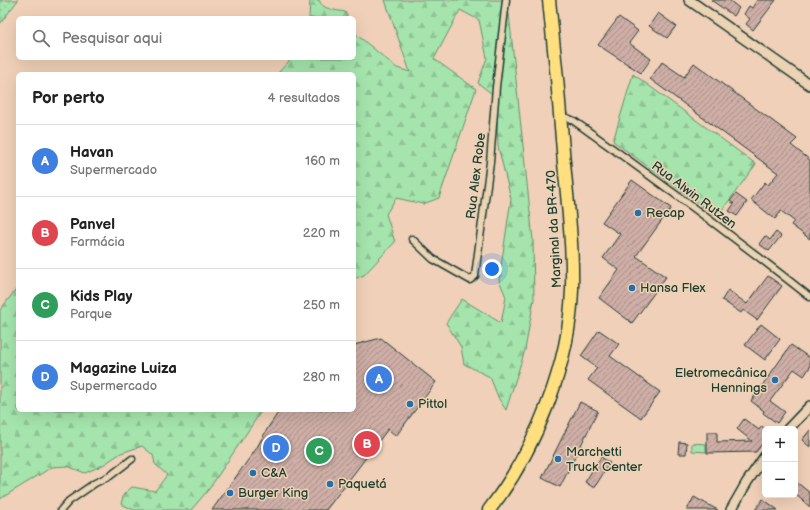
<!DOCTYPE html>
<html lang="pt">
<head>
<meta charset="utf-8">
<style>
  body { margin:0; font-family:"Balsamiq Sans",sans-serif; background:#f6f6f6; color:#222 }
  .controls { position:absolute; right:12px; bottom:12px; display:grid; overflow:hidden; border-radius:6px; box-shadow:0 4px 16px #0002 }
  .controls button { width:36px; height:36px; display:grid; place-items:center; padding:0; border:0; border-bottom:1px solid #e0e0e0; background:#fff; color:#222; font:20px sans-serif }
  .you { position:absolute; left:492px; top:269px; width:14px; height:14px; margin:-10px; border:3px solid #fff; border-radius:50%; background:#1a73e8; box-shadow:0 0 0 6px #1a73e833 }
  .badge { display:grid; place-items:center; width:26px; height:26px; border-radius:50%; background:#1a73e8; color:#fff; font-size:13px; font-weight:700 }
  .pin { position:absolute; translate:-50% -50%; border:2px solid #fff; box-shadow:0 1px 4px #0006 }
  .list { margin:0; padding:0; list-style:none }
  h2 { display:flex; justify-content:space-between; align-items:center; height:52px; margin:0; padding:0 16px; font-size:17px }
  h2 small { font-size:13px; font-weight:400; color:#767676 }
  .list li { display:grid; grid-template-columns:26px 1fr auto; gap:12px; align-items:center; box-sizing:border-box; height:72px; padding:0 16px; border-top:1px solid #e0e0e0 }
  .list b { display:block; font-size:15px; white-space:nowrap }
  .list p { margin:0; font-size:13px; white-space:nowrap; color:#767676 }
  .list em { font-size:13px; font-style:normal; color:#767676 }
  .icon { flex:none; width:22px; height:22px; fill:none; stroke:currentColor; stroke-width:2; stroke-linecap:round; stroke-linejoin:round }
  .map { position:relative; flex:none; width:810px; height:510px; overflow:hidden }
  .search { position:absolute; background:#fff; box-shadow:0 4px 16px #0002; left:16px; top:16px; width:340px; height:44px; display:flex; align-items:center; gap:10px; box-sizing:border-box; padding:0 14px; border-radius:6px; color:#767676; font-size:15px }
  .panel { position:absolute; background:#fff; box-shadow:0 4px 16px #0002; left:16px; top:72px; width:340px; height:340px; border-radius:6px }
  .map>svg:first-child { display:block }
</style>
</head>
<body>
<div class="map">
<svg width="810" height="510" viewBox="0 0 810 510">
  <defs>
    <pattern id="green-dots" width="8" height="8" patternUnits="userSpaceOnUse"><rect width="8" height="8" fill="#a5e4ad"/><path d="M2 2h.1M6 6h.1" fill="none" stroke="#8ec495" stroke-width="1.8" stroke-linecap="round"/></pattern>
    <pattern id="forest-firs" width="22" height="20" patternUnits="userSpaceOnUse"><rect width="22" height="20" fill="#a5e4ad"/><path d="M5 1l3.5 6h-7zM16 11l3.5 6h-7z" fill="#8ec495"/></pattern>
    <pattern id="building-hatch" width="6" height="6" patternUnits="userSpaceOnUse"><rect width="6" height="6" fill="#ceaea6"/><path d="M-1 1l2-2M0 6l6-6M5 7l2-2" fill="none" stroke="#a78f88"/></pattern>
  </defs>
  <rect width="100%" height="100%" fill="#f0d0b8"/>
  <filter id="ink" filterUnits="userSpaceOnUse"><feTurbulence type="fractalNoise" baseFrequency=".025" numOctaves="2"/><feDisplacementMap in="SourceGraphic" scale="8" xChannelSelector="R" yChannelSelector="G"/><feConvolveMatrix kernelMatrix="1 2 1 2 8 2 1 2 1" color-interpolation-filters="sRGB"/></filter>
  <g filter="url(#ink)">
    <path fill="url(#green-dots)" stroke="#629070" d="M0 0H18L0 24Z"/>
    <path fill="url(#forest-firs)" stroke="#629070" d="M310 0H319C322 10 336 10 345 12L348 18H309Z
      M385 0H502L509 14 533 240 534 299 525 350 506 410 499 399 490 377 464 364 461 347 446 323 462 299 501 323 506 297 499 280 511 199 498 146 496 97 478 83 487 58 479 20 460 10 434 59 476 89 439 198 423 204 396 198 386 214 395 242 364 275 354 279V74H277L292 58H354V30L357 35 397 68 410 72Z
      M633 74 756 164 717 217 613 141Z
      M18 287V410H262L209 489 191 510H134L121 504 124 494 132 487 155 491 167 475 155 464 153 455 142 446 121 453 103 465 85 473 67 466 52 467 0 499V310Z"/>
    <path fill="#a5e4ad" stroke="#629070" d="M692 443 706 444V452L692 451Z"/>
    <path fill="url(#building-hatch)" stroke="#1f3d34" d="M711 0H729L739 8 734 16Z
      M757 0H776L753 30 746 24 750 19 744 14 749 6 752 8Z
      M658 13 676 26 667 38 649 26Z
      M619 17 638 31 629 43 651 59 641 73 598 45Z
      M662 62 684 77 694 63 797 139 791 145 810 160V239L791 225 794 221 781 211 775 219 751 200 765 182 768 185 778 173 650 79Z
      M632 180 671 208 636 256 666 277 632 323 599 298 619 270 603 258 620 234 602 222Z
      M736 194 747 202 737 216 729 211 734 204 730 201Z
      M776 232 781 236 769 251 759 244 765 236 770 240Z
      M768 276 782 286 757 320 743 310 741 313 722 300 728 290 747 304Z
      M761 324 780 339 765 360 745 345Z
      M599 330 619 344 610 356 660 392 641 418 588 380 597 368 581 356Z
      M381 338 436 382 396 436 388 429 326 510H212L256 449 269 426 280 410H354V345Z
      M791 345 810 358V367L804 376 794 369 770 401 785 412 777 423 763 413 764 411 751 401Z
      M580 402 598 411 560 487 542 478Z
      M744 419 759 430 762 426 765 429V440L756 452 707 453V432H717V442L752 441 737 429Z
      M810 430V447L802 440Z
      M679 442 687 443 686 454H678Z
      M601 457 610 463 594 488 585 482Z
      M795 481 810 493V507L795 494Z
      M694 497 718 510H687Z
      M763 499 778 510H755Z"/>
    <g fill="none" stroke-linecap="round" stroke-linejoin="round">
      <g stroke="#1f3d34" stroke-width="9">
        <path id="street" d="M561 117 567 118 574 121C654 178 733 236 810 297
          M412 239 433 259 470 280 475 276 490 162 496 87 506 0
          M61 510 69 501 95 483 110 476 132 459"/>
      </g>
      <g stroke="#1f3d34" stroke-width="12">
        <path id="secondary" d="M689 0 810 85
          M788 429 810 406
          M731 510 747 482 765 456"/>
      </g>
      <g stroke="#1f3d34" stroke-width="15">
        <path id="highway" d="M489 510C535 451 570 364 572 289 573 247 568 205 564 163 560 108 555 54 549 0"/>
      </g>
      <use href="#street" stroke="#ebd3b3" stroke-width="6"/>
      <use href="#secondary" stroke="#ebd3b3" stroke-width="9"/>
      <use href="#highway" stroke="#ffdf80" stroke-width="12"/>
    </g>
  </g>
  <g fill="#1f6fb2" stroke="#ebd3b3" stroke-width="1.5">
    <circle cx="638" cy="213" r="4"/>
    <circle cx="632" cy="288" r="4"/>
    <circle cx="775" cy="380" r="4"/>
    <circle cx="410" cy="404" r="4"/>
    <circle cx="558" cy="459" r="4"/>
    <circle cx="253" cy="473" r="4"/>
    <circle cx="330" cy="484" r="4"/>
    <circle cx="230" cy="493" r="4"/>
  </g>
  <g text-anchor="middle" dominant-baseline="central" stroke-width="3" stroke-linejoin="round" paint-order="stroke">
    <g font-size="13" fill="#1f3d34" stroke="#ebd3b3">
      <text transform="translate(476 176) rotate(-83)">Rua Alex Robe</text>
      <text transform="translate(694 195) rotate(37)">Rua Alwin Rutzen</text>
      <text transform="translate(554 229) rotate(-93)">Marginal da BR-470</text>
    </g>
    <g font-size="13" fill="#1f3d34" stroke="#ebd3b3" text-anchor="start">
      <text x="646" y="213">Recap</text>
      <text x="640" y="288">Hansa Flex</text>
      <text x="767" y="373" text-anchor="end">Eletromecânica<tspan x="767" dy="15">Hennings</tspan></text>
      <text x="418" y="404">Pittol</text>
      <text x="566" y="452">Marchetti<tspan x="566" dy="15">Truck Center</tspan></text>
      <text x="261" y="473">C&amp;A</text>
      <text x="338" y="484">Paquetá</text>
      <text x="238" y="493">Burger King</text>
    </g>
  </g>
</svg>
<div class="controls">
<button>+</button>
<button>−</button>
</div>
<div class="you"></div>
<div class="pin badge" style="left:379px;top:379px;background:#3f7fe0">A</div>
<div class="pin badge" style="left:367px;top:444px;background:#e0444e">B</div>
<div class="pin badge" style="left:319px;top:451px;background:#2e9e5b">C</div>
<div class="pin badge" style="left:276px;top:448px;background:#3f7fe0">D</div>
<div class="search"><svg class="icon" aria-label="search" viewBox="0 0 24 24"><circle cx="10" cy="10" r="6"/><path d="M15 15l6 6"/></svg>Pesquisar aqui</div>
<section class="panel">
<h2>Por perto<small>4 resultados</small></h2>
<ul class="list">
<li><span class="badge" style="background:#3f7fe0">A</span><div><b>Havan</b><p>Supermercado</p></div><em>160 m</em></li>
<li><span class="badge" style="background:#e0444e">B</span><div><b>Panvel</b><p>Farmácia</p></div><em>220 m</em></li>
<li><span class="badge" style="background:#2e9e5b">C</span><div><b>Kids Play</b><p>Parque</p></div><em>250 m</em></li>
<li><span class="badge" style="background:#3f7fe0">D</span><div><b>Magazine Luiza</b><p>Supermercado</p></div><em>280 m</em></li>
</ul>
</section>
</div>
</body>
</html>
